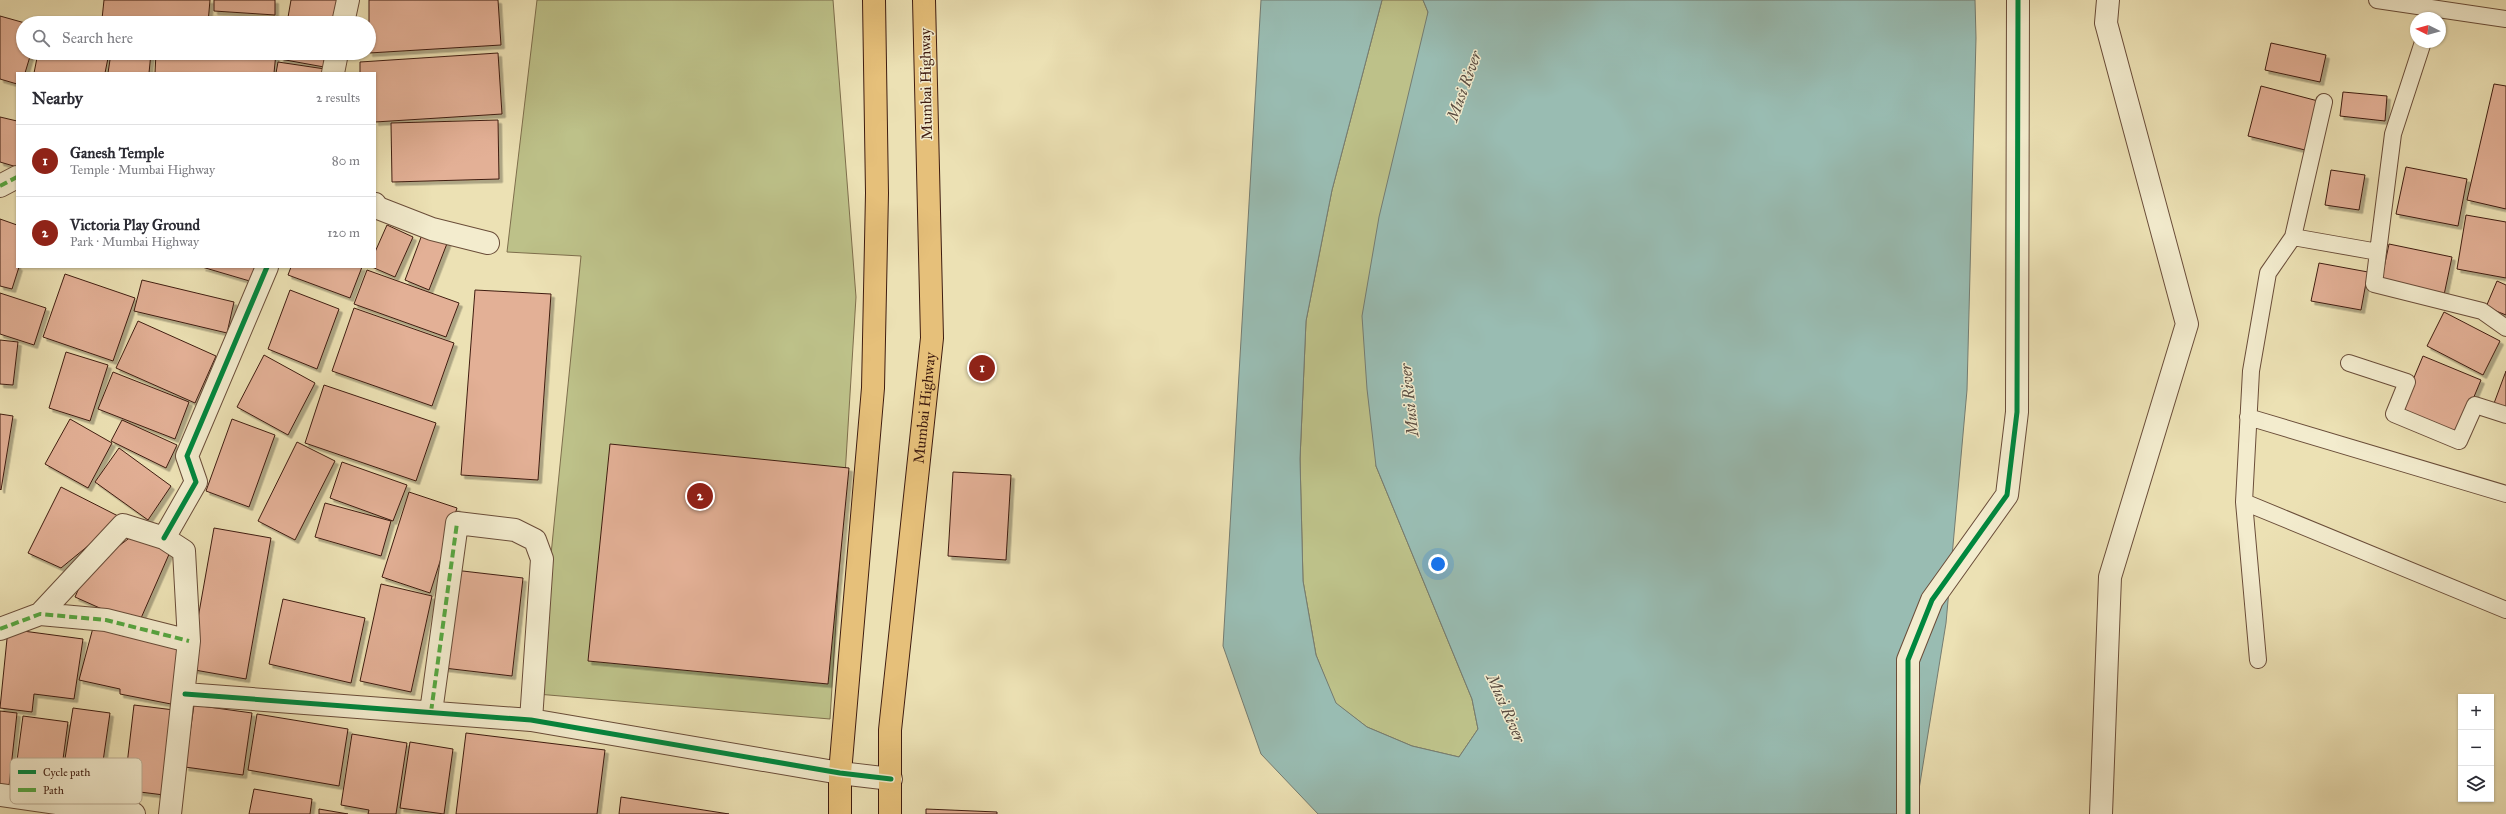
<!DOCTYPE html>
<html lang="en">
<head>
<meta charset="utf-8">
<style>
  body { margin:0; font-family:"IM FELL Great Primer",serif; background:#f7f7f7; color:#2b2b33 }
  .controls { position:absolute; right:12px; bottom:12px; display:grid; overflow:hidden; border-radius:0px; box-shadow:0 1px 3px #0004 }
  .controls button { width:36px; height:36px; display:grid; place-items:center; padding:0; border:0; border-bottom:1px solid #e1e1e2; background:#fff; color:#2b2b33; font:20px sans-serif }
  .compass { position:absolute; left:2410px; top:12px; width:36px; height:36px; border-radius:50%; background:#fff; box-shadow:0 1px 3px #0004; rotate:276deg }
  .you { position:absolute; left:1438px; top:564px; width:14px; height:14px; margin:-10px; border:3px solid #fff; border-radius:50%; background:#1a73e8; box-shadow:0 0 0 6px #1a73e833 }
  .badge { display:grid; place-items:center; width:26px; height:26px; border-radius:50%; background:#8f2418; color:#fff; font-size:13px; font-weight:700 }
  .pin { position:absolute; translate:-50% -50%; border:2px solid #fff; box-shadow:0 1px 4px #0006 }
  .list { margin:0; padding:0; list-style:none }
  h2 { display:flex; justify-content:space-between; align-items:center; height:52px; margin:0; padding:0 16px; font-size:17px }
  h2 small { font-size:13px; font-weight:400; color:#7c7c81 }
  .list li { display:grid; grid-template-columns:26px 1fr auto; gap:12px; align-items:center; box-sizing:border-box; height:72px; padding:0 16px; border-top:1px solid #e1e1e2 }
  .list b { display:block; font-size:15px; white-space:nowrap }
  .list p { margin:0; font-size:13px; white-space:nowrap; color:#7c7c81 }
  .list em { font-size:13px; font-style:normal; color:#7c7c81 }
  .icon { flex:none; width:22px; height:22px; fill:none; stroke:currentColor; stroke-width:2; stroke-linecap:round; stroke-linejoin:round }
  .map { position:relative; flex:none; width:2506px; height:814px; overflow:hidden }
  .search { position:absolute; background:#fff; box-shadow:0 1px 3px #0004; left:16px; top:16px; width:360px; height:44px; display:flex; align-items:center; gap:10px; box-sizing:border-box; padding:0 14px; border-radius:22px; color:#7c7c81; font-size:15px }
  .panel { position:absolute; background:#fff; box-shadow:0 1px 3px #0004; left:16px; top:72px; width:360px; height:196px; border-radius:0px }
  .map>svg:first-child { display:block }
</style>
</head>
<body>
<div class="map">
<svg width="2506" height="814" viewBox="0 0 2506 814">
  <defs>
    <filter id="shadow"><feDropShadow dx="3.5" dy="3.5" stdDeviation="0" flood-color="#0004"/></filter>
  </defs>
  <rect width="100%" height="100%" fill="#ece1b4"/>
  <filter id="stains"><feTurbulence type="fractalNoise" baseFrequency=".005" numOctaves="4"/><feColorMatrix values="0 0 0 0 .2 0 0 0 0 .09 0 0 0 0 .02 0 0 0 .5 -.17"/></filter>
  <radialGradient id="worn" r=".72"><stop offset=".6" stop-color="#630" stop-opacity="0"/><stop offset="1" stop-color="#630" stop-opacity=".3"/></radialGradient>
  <path fill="#bdc189" stroke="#7e6e4c" d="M537 0H833L856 297 830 719 537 694 581 256 507 252Z
    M1382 0H1423L1428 12 1376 466 1472 699 1478 729 1459 757 1412 746 1367 727 1335 703 1316 655 1303 581 1300 459 1306 321 1332 190Z"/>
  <path fill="#99bcb2" stroke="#757c71" d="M1261 0H1382L1332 190 1306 321 1300 459 1303 581 1316 655 1336 703 1367 727 1412 746 1459 757 1478 729 1472 699 1376 466 1367 389 1362 316 1379 217 1428 12 1423 0H1975L1976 38 1967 390 1946 623 1915 814H1318L1261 754 1223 646Z"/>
  <path fill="#e3b096" stroke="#3f1c10" filter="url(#shadow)" d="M104 0H210L208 23H144L102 19Z
    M214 0H275V15L214 11Z
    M291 0H337L332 23H287Z
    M369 0H498L501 45 369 53Z
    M0 16 25 23H23V53H31L25 73H17V84L0 79Z
    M2271 43 2326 55 2320 82 2265 70Z
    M38 53H109L105 73H34Z
    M111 53H151L149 73H108Z
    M156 53H276L274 73H155Z
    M281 53H327L324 67 280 59Z
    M498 53 502 114 375 122V73H360V62Z
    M278 62 325 69V73H276Z
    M2494 84 2506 86V209L2467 200Z
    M2261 86 2318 101 2305 150 2248 136Z
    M2343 92 2387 96 2385 121 2340 116Z
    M0 117 17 121V167L0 162Z
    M498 120 499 179 392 182 391 123Z
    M2406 167 2467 179 2458 226 2396 214Z
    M2331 170 2365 175 2359 210 2325 205Z
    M2466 215 2506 222V278L2457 269Z
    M0 219 17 225V267H19L12 289 0 286Z
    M387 225 413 237 395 277 372 267H375V252Z
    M423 232 448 241 429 290 405 280Z
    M2389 244 2452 257 2444 295 2381 282Z
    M2319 263 2368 272 2361 310 2311 301Z
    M202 267H258L253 282Z
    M291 267H362L350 298 288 275Z
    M367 270 459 303 446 337 354 304Z
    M65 274 135 298 113 361 43 337Z
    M142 280 234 302 227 333 134 311Z
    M2497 281 2506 285V315L2486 307Z
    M290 290 339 309 317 369 268 349Z
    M475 290 551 294 538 480 461 475Z
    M0 293 46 308 34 345 0 334Z
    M354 308 454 343 432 406 332 371Z
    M2444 312 2500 341 2483 375 2427 346Z
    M138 321 216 356 195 403 116 368Z
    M0 340 18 342 13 385 0 384Z
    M66 352 108 365 90 421 49 408Z
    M264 355 315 383 288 435 237 407Z
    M2423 356 2481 380 2458 435 2400 411Z
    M2506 371V411L2493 406Z
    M113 372 189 402 175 439 98 409Z
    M324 385 436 423 416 481 305 443Z
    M0 414 13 416 1 490 0 489Z
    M70 419 112 443 88 488 45 464Z
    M232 419 275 435 249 507 206 491Z
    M122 420 177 445 166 468 111 441Z
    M297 442 335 461 295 540 258 521Z
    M610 444 849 468 828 684 588 661Z
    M119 448 171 486 148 520 95 482Z
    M342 462 407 485 393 521 330 498Z
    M953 472 1011 475 1006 560 948 556Z
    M61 487 122 518 61 568 28 553Z
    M409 492 457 508 430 593 382 577Z
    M325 503 391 521 381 556 315 537Z
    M214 528 271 538 246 679 189 669Z
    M132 536 170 552 138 625 75 597 87 570Z
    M454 570 523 578 512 676 444 668Z
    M381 584 432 596 411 692 360 681Z
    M283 599 365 618 351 683 269 664Z
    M94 624 118 628 119 635 130 637 184 643 176 705 120 694V689L79 680Z
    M8 629 83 639 74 699 34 694 32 712 0 708Z
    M134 705 174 710 164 795 124 790Z
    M194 705 252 713 243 775 185 767Z
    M73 708 110 713 99 789 61 784Z
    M0 711 17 713 9 786 0 785Z
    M257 714 348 729 339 786 248 770Z
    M23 716 68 722 59 789 14 783Z
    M466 733 605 750 597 814H456Z
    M352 734 407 743 396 814H368L369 810 341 805Z
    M410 742 453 749 444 814 400 808Z
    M254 789 312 799 310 814H249Z
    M621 797 729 814H619Z
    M319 809 348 814H319Z
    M926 809 997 812V814H926Z"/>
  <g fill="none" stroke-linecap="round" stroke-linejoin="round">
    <g stroke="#6a4d39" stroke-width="18">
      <path id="lane" d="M2377 0 2506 19
        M2293 237 2378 252 2374 284 2482 311 2506 328
        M2378 252 2393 134 2423 42
        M2349 363 2407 382 2394 414 2459 441 2475 405 2506 415
        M2248 417 2506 494
        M2244 502 2506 610
        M2258 660 2244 502 2251 371 2268 273 2293 237 2324 102"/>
    </g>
    <g stroke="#6a4d39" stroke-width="24">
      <path id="street" d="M343 23 348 0
        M333 73 337 53
        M0 186 17 177
        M375 204 378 208 432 229 488 243
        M164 538 196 482 187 456 267 267
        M40 614 123 525 164 538 184 551 189 641 170 814
        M0 629 40 614 106 620 189 641
        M185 694 531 720 840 773 891 779
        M431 712 457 523 515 530 535 540 542 559 531 720
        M0 795 134 814
        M1908 814V660L1932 600 2007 495 2017 412 2018 0
        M2101 814 2110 577 2187 324 2106 23 2108 0"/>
    </g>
    <g stroke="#3f1c10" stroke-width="24">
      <g id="highway">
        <path d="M840 814V773L873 388 877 193 874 0"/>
        <path id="s1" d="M890 814V730L932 338 924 0"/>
      </g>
    </g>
    <use href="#lane" stroke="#f3ecce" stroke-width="16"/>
    <use href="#street" stroke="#f3ecce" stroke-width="22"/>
    <use href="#highway" stroke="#e6c07a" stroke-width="22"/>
    <path stroke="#56a942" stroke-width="4" stroke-dasharray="8 4" stroke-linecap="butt" d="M0 186 17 177
      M0 629 40 614 106 620 189 641
      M431 712 457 523"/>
    <g stroke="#f3ecce" stroke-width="8">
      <path id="cycleway" d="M164 538 196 482 187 456 267 267
        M185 694 531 720 840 773 891 779
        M1908 814V660L1932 600 2007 495 2017 412 2018 0"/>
    </g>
    <use href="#cycleway" stroke="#00873e" stroke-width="5"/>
  </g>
  <g text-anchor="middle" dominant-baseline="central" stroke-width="3" stroke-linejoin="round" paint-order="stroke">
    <g font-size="15" fill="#3f1c10" stroke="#f3ecce">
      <text transform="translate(926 84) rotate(-91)">Mumbai Highway</text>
      <text stroke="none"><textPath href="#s1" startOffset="408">Mumbai Highway</textPath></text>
    </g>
    <g font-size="16" font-style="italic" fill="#5a4c41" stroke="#f3ecce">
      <text transform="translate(1464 86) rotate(-70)">Musi River</text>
      <text transform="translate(1409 400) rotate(-96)">Musi River</text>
      <text transform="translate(1506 708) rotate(66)">Musi River</text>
    </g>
  </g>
  <rect x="10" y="758" width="132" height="46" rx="6" fill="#f3ecce" stroke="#bdae95" stroke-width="1"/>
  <rect x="18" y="770" width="18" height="4" fill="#00873e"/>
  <rect x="18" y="788" width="18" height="4" fill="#56a942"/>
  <g font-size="11" fill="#3f1c10">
    <text x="43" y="776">Cycle path</text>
    <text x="43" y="794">Path</text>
  </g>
  <rect width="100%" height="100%" filter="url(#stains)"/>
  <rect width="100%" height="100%" fill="url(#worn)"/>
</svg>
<div class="controls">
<button>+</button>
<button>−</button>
<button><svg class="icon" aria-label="layers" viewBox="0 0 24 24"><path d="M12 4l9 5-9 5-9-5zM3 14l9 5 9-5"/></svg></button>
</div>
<svg class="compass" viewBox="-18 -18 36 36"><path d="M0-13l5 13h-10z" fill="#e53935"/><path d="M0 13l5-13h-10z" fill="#7c7c81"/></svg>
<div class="you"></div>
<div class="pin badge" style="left:982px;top:368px">1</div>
<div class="pin badge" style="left:700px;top:496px">2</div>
<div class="search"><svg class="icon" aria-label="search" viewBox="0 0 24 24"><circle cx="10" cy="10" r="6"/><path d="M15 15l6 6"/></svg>Search here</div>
<section class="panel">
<h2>Nearby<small>2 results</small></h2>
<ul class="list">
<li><span class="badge">1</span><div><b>Ganesh Temple</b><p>Temple · Mumbai Highway</p></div><em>80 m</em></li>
<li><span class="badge">2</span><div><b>Victoria Play Ground</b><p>Park · Mumbai Highway</p></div><em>120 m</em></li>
</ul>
</section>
</div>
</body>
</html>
